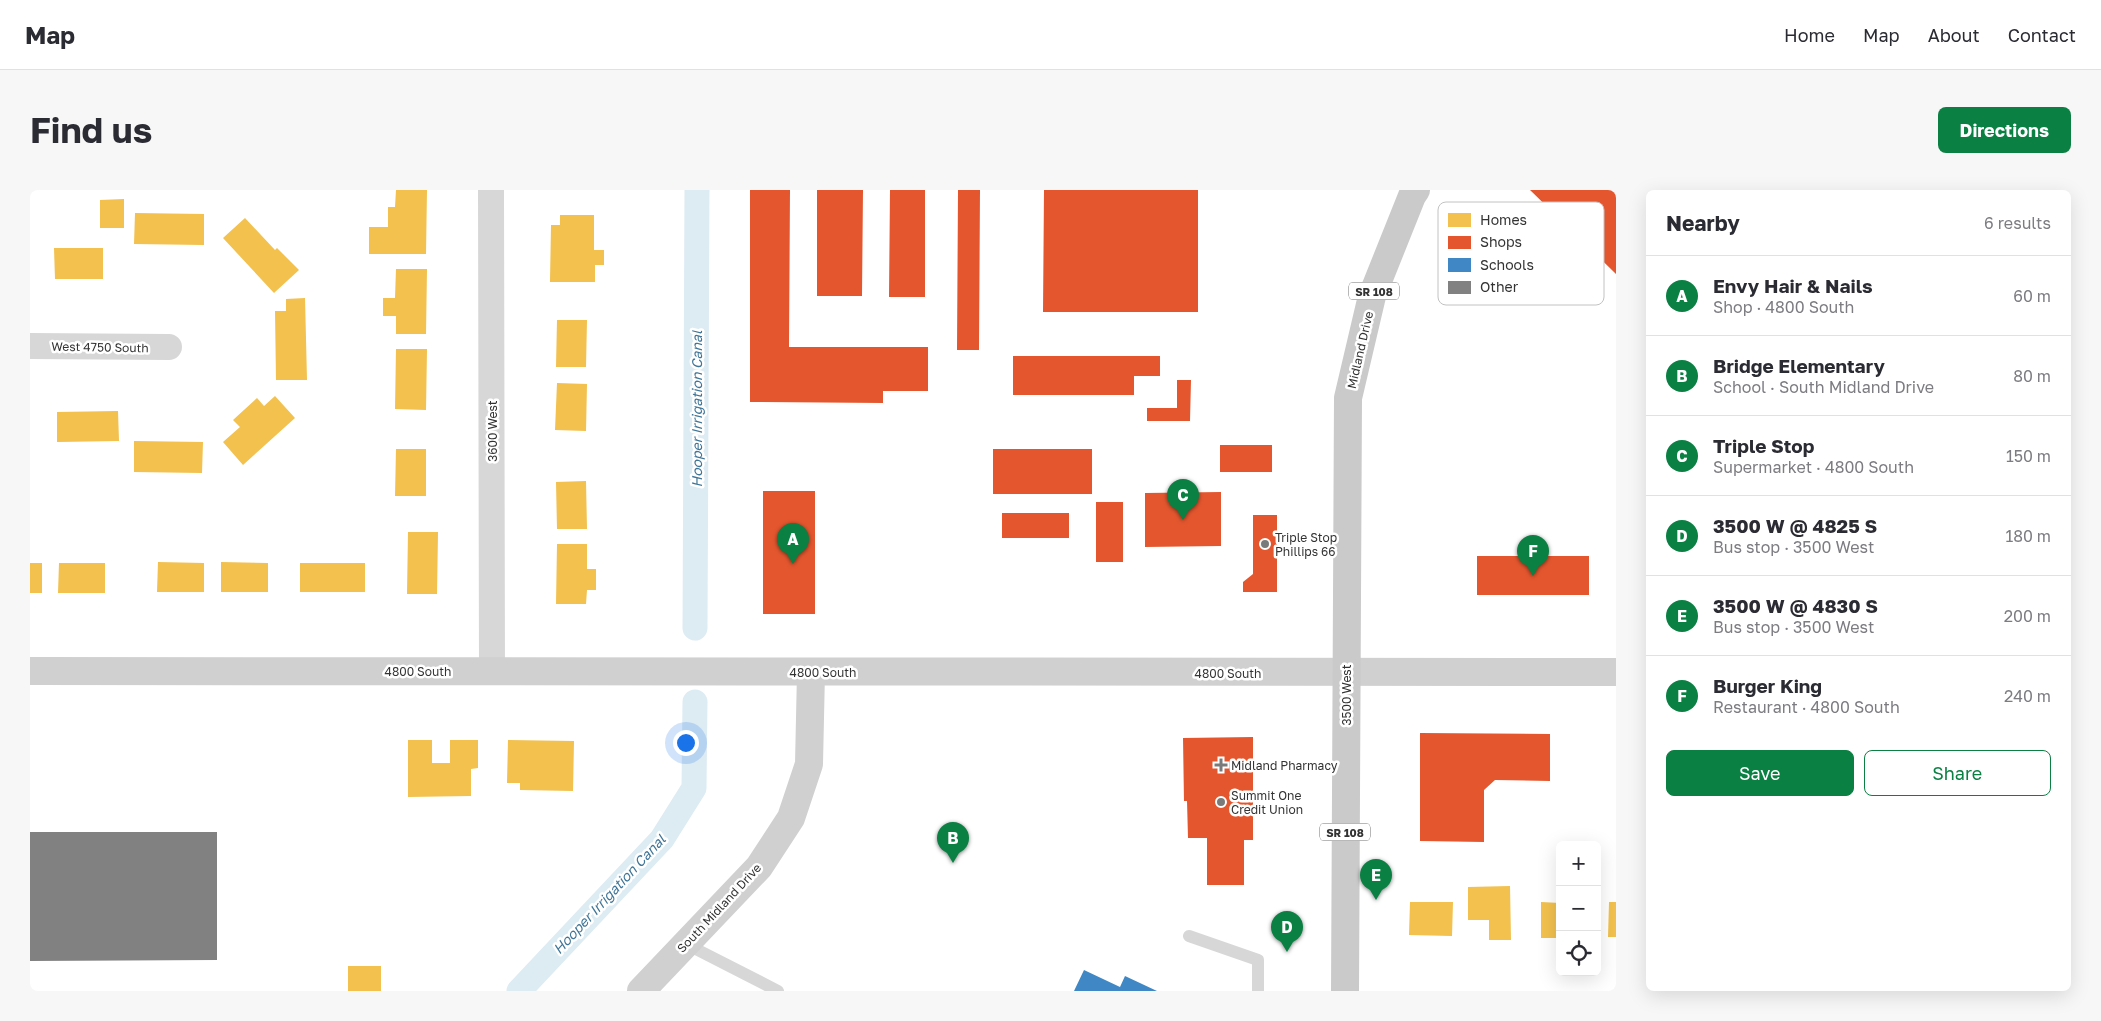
<!DOCTYPE html>
<html lang="en">
<head>
<meta charset="utf-8">
<style>
  body { margin:0; font-family:"Golos Text",sans-serif; background:#f7f7f7; color:#2b2b33 }
  .controls { position:absolute; right:15px; bottom:15px; display:grid; overflow:hidden; border-radius:8px; box-shadow:0 5px 20px #0002 }
  .controls button { width:45px; height:45px; display:grid; place-items:center; padding:0; border:0; border-bottom:1px solid #e1e1e2; background:#fff; color:#2b2b33; font:25px sans-serif }
  .you { position:absolute; left:655px; top:552px; width:18px; height:18px; margin:-12px; border:4px solid #fff; border-radius:50%; background:#1a73e8; box-shadow:0 0 0 8px #1a73e833 }
  .badge { display:grid; place-items:center; width:32px; height:32px; border-radius:50%; background:#0b8043; color:#fff; font-size:16px; font-weight:700 }
  .pin { position:absolute; translate:-50% -41px; filter:drop-shadow(0 1px 2px #0008) }
  .pin::after { content:''; position:absolute; top:26px; width:18px; height:15px; background:inherit; clip-path:polygon(0 0,100% 0,50% 100%) }
  .list { margin:0; padding:0; list-style:none }
  h2 { display:flex; justify-content:space-between; align-items:center; height:65px; margin:0; padding:0 20px; font-size:21px }
  h2 small { font-size:16px; font-weight:400; color:#7c7c81 }
  .list li { display:grid; grid-template-columns:32px 1fr auto; gap:15px; align-items:center; box-sizing:border-box; height:80px; padding:0 20px; border-top:1px solid #e1e1e2 }
  .list b { display:block; font-size:19px; white-space:nowrap }
  .list p { margin:0; font-size:16px; white-space:nowrap; color:#7c7c81 }
  .list em { font-size:16px; font-style:normal; color:#7c7c81 }
  .actions { display:flex; gap:10px; padding:15px 20px }
  .actions a { flex:1; padding:11px 0; border:1px solid #0b8043; border-radius:8px; text-align:center; font-size:18px; color:#0b8043 }
  .actions .main { background:#0b8043; color:#fff }
  .icon { flex:none; width:28px; height:28px; fill:none; stroke:currentColor; stroke-width:2; stroke-linecap:round; stroke-linejoin:round }
  .map { position:relative; flex:none; width:1586px; height:801px; overflow:hidden; border-radius:8px }
  header { display:flex; align-items:center; gap:30px; box-sizing:border-box; height:70px; padding:0 25px; background:#fff; border-bottom:1px solid #e1e1e2 }
  header strong { font-size:24px }
  nav { display:flex; gap:28px; margin-inline-start:auto; font-size:18px }
  .intro { display:flex; align-items:center; justify-content:space-between; box-sizing:border-box; height:120px; padding:0 30px }
  h1 { margin:0; font-size:35px }
  .button { padding:12px 22px; border-radius:8px; background:#0b8043; color:#fff; font-size:18px; font-weight:700 }
  main { display:flex; gap:30px; padding:0 30px }
  aside { flex:1; background:#fff; border-radius:8px; box-shadow:0 5px 20px #0002 }
  .map>svg:first-child { display:block }
</style>
</head>
<body>
<header>
<strong>Map</strong>
<nav><a>Home</a><a>Map</a><a>About</a><a>Contact</a></nav>
</header>
<div class="intro"><h1>Find us</h1><a class="button">Directions</a></div>
<main>
<div class="map">
<svg width="1586" height="801" viewBox="0 0 1586 801">
  <rect width="100%" height="100%" fill="#fff"/>
  <path fill="#f2c14e" d="M366 0H397L396 64H339V37H358V17H365Z
    M94 9V38H70V10Z
    M105 23 174 24V55L104 54Z
    M530 25H564V60H574V75H565V92H520L521 35H530Z
    M215 28 245 60 247 58 269 80 244 103 193 48Z
    M24 58H73V89H25Z
    M366 79H397L396 144H366V126H353V108H365Z
    M275 108 277 190H246L245 121H256V109Z
    M527 130H557L556 177H526Z
    M366 159H397L396 220 365 219Z
    M527 193 557 194 556 241 525 240Z
    M245 206 265 228 213 275 193 252 210 237 203 230 227 208 234 216Z
    M88 221 89 251 27 252V222Z
    M104 251 173 252 172 283 104 282Z
    M366 259H396V306H365Z
    M556 291 557 339H527L526 292Z
    M378 342H408L407 404H377Z
    M527 354H557V379H566V400H557L556 414H526Z
    M128 372 174 373V402H127Z
    M191 372 238 373V402H191Z
    M0 373H12V403H0Z
    M29 373H75V403H28Z
    M270 373H335V402H270Z
    M378 550H402V573H420V550H448V578L441 579V606L378 607Z
    M478 550 544 551 543 601 490 600V593H477Z
    M1480 696 1481 750H1459V730H1438V697Z
    M1380 712H1423L1422 746 1379 745Z
    M1511 712 1530 713V748H1511Z
    M1579 712H1586V747H1578Z
    M318 776H351V801H318Z"/>
  <path fill="#e4572e" d="M720 0H760L759 157H898V201H853V213L720 212Z
    M787 0H833L832 106H787Z
    M860 0H895V107H859Z
    M928 0H950L949 160H927Z
    M1014 0H1168V122H1013Z
    M1500 0H1586V84Z
    M983 166H1130V186H1104V205H983Z
    M1147 190H1161L1160 231H1117V218H1147Z
    M1190 255H1242V282H1190Z
    M963 259H1062V304H963Z
    M733 301H785V424H733Z
    M1191 302V356L1115 357V303Z
    M1066 312H1093V372H1066Z
    M972 323H1039V348H972Z
    M1223 325H1247V402H1213V392L1223 384Z
    M1447 366H1559V405H1447Z
    M1390 543 1520 544V591L1465 590 1454 600V652L1390 651Z
    M1223 547V650H1214V695H1177V648H1158L1157 611H1154L1153 548Z"/>
  <path fill="#3f88c5" d="M1054 780 1090 797 1095 786 1127 801H1044Z"/>
  <g fill="none" stroke-linecap="round" stroke-linejoin="round">
    <path stroke="#ddebf3" stroke-width="25" d="M665 438 667 0
      M489 801 632 649 664 598 665 512"/>
  </g>
  <path fill="#818181" d="M0 642H187V770L0 771Z"/>
  <g fill="none" stroke-linecap="round" stroke-linejoin="round">
    <path stroke="#d7d7d7" stroke-width="12" d="M1159 746 1228 770V801
      M656 754 748 801"/>
    <path stroke="#d7d7d7" stroke-width="26" d="M461 0 462 482
      M0 156 139 157"/>
    <path stroke="#d0d0d0" stroke-width="28" d="M0 481 1586 482
      M611 801 729 677 761 628 779 574 781 482"/>
    <path stroke="#cacaca" stroke-width="28" d="M1315 801 1318 208 1342 106 1382 6 1386 0"/>
  </g>
  <g fill="#7a7a7a" stroke="#fff" stroke-width="2">
    <circle cx="1235" cy="354" r="5"/>
    <path d="M1188.5 567.5h5v5h5v5h-5v5h-5v-5h-5v-5h5z"/>
    <circle cx="1191" cy="612" r="5"/>
  </g>
  <g text-anchor="middle" dominant-baseline="central" stroke-width="5" stroke-linejoin="round" paint-order="stroke">
    <g fill="#fff" stroke="#707070" stroke-width="1">
      <rect x="1319" y="92.5" width="50" height="17" rx="4"/>
      <rect x="1290" y="633.5" width="50" height="17" rx="4"/>
    </g>
    <g font-size="11" font-weight="bold" fill="#333">
      <text x="1344" y="101">SR 108</text>
      <text x="1315" y="642">SR 108</text>
    </g>
    <g font-size="12" fill="#333" stroke="#fff">
      <text transform="translate(70 157) rotate(1)">West 4750 South</text>
      <text transform="translate(1330 160) rotate(-77)">Midland Drive</text>
      <text transform="translate(462 241) rotate(-90)">3600 West</text>
      <text x="388" y="481">4800 South</text>
      <text x="793" y="482">4800 South</text>
      <text x="1198" y="483">4800 South</text>
      <text transform="translate(1316 505) rotate(-90)">3500 West</text>
      <text transform="translate(689 718) rotate(-47)">South Midland Drive</text>
    </g>
    <g font-size="12" fill="#333" stroke="#fff" text-anchor="start">
      <text x="1245" y="347">Triple Stop<tspan x="1245" dy="14">Phillips 66</tspan></text>
      <text x="1201" y="575">Midland Pharmacy</text>
      <text x="1201" y="605">Summit One<tspan x="1201" dy="14">Credit Union</tspan></text>
    </g>
    <g font-size="14" font-style="italic" fill="#3f7597" stroke="#fff">
      <text transform="translate(666 219) rotate(-90)">Hooper Irrigation Canal</text>
      <text transform="translate(579 704) rotate(-47)">Hooper Irrigation Canal</text>
    </g>
  </g>
  <rect x="1408" y="12" width="166" height="103" rx="8" fill="#fff" stroke="#c2c2c2" stroke-width="1"/>
  <rect x="1418" y="23" width="23" height="14" fill="#f2c14e"/>
  <rect x="1418" y="46" width="23" height="13" fill="#e4572e"/>
  <rect x="1418" y="68" width="23" height="14" fill="#3f88c5"/>
  <rect x="1418" y="91" width="23" height="13" fill="#818181"/>
  <g font-size="14" fill="#333">
    <text x="1450" y="35">Homes</text>
    <text x="1450" y="57">Shops</text>
    <text x="1450" y="80">Schools</text>
    <text x="1450" y="102">Other</text>
  </g>
</svg>
<div class="controls">
<button>+</button>
<button>−</button>
<button><svg class="icon" aria-label="locate" viewBox="0 0 24 24"><circle cx="12" cy="12" r="6"/><path d="M12 2v4M12 18v4M2 12h4M18 12h4"/></svg></button>
</div>
<div class="you"></div>
<div class="pin badge" style="left:763px;top:374px">A</div>
<div class="pin badge" style="left:923px;top:673px">B</div>
<div class="pin badge" style="left:1153px;top:330px">C</div>
<div class="pin badge" style="left:1257px;top:762px">D</div>
<div class="pin badge" style="left:1346px;top:710px">E</div>
<div class="pin badge" style="left:1503px;top:386px">F</div>
</div>
<aside>
<h2>Nearby<small>6 results</small></h2>
<ul class="list">
<li><span class="badge">A</span><div><b>Envy Hair &amp; Nails</b><p>Shop · 4800 South</p></div><em>60 m</em></li>
<li><span class="badge">B</span><div><b>Bridge Elementary</b><p>School · South Midland Drive</p></div><em>80 m</em></li>
<li><span class="badge">C</span><div><b>Triple Stop</b><p>Supermarket · 4800 South</p></div><em>150 m</em></li>
<li><span class="badge">D</span><div><b>3500 W @ 4825 S</b><p>Bus stop · 3500 West</p></div><em>180 m</em></li>
<li><span class="badge">E</span><div><b>3500 W @ 4830 S</b><p>Bus stop · 3500 West</p></div><em>200 m</em></li>
<li><span class="badge">F</span><div><b>Burger King</b><p>Restaurant · 4800 South</p></div><em>240 m</em></li>
</ul>
<div class="actions"><a class="main">Save</a><a>Share</a></div>
</aside>
</main>
</body>
</html>
